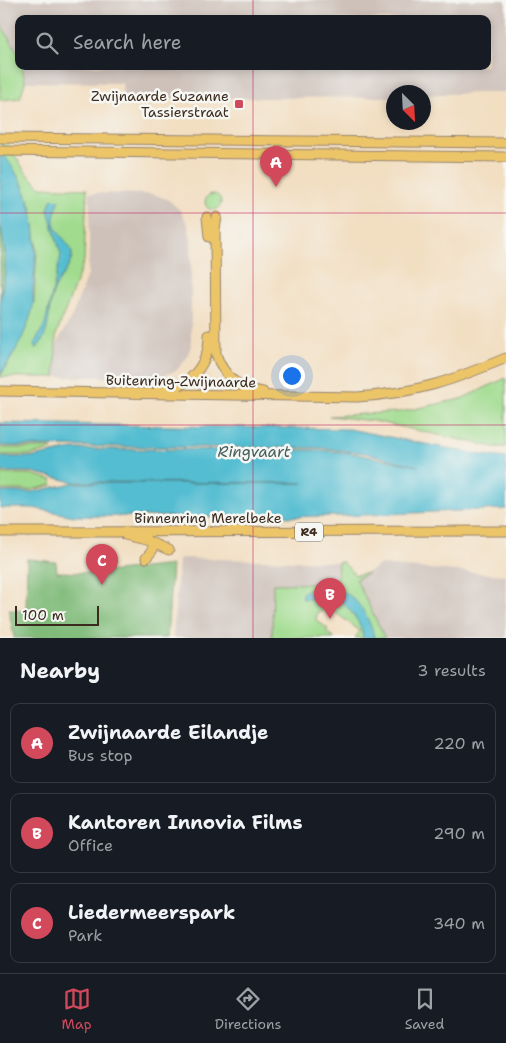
<!DOCTYPE html>
<html lang="en">
<head>
<meta charset="utf-8">
<style>
  body { margin:0; font-family:"Shantell Sans",sans-serif; background:#242831; color:#f1f3f6 }
  .compass { position:absolute; left:386px; top:85px; width:45px; height:45px; border-radius:50%; background:#171b24; box-shadow:0 2px 8px #0003; rotate:156deg }
  .scale { position:absolute; left:15px; bottom:12px; width:84px; box-sizing:border-box; padding-left:5px; border:2px solid #3b2a1e; border-top:0; font-size:14px; line-height:18px; white-space:nowrap; color:#3b2a1e; -webkit-text-stroke:4px #f6f6f2; paint-order:stroke }
  .you { position:absolute; left:291px; top:375px; width:18px; height:18px; margin:-12px; border:4px solid #fff; border-radius:50%; background:#1a73e8; box-shadow:0 0 0 8px #1a73e833 }
  .badge { display:grid; place-items:center; width:32px; height:32px; border-radius:50%; background:#d1495b; color:#fff; font-size:16px; font-weight:700 }
  .pin { position:absolute; translate:-50% -41px; filter:drop-shadow(0 1px 2px #0008) }
  .pin::after { content:''; position:absolute; top:26px; width:18px; height:15px; background:inherit; clip-path:polygon(0 0,100% 0,50% 100%) }
  .list { margin:0; padding:0; list-style:none }
  h2 { display:flex; justify-content:space-between; align-items:center; height:65px; margin:0; padding:0 20px; font-size:21px }
  h2 small { font-size:16px; font-weight:400; color:#9ea1a6 }
  .list li { display:grid; grid-template-columns:32px 1fr auto; gap:15px; align-items:center; box-sizing:border-box; height:80px; margin:0 10px 10px; padding:0 10px; border:1px solid #363941; border-radius:10px }
  .list b { display:block; font-size:19px; white-space:nowrap }
  .list p { margin:0; font-size:16px; white-space:nowrap; color:#9ea1a6 }
  .list em { font-size:16px; font-style:normal; color:#9ea1a6 }
  .icon { flex:none; width:28px; height:28px; fill:none; stroke:currentColor; stroke-width:2; stroke-linecap:round; stroke-linejoin:round }
  .map { position:relative; flex:none; width:506px; height:638px; overflow:hidden }
  .search { position:absolute; background:#171b24; box-shadow:0 2px 8px #0003; left:15px; right:15px; top:15px; height:55px; display:flex; align-items:center; gap:12px; box-sizing:border-box; padding:0 18px; border-radius:10px; color:#9ea1a6; font-size:19px }
  .sheet { height:335px; background:#171b24 }
  nav { display:flex; justify-content:space-around; align-items:center; box-sizing:border-box; height:70px; border-top:1px solid #363941; background:#171b24; font-size:14px; color:#9ea1a6 }
  nav a { display:grid; justify-items:center; gap:2px }
  nav .on { color:#d1495b }
  .map>svg:first-child { display:block }
</style>
</head>
<body>
<div class="map">
<svg width="506" height="638" viewBox="0 0 506 638">
  <rect width="100%" height="100%" fill="#f6f6f2"/>
  <filter id="ink" filterUnits="userSpaceOnUse"><feTurbulence type="fractalNoise" baseFrequency=".02" numOctaves="2"/><feDisplacementMap in="SourceGraphic" scale="10" xChannelSelector="R" yChannelSelector="G"/><feConvolveMatrix kernelMatrix="1 2 1 2 8 2 1 2 1" color-interpolation-filters="sRGB"/></filter>
  <filter id="wash" filterUnits="userSpaceOnUse"><feTurbulence type="fractalNoise" baseFrequency=".0096" numOctaves="4" result="noise"/><feDisplacementMap in="SourceGraphic" scale="20" xChannelSelector="R" yChannelSelector="G"/><feGaussianBlur stdDeviation="1.12" result="paint"/><feColorMatrix in="noise" values="0 0 0 0 0 0 0 0 0 0 0 0 0 0 0 0 0 1.4 0 .05"/><feComposite in="paint" operator="in"/></filter>
  <g filter="url(#wash)">
    <rect width="100%" height="100%" fill="#f2dec1"/>
    <path fill="#cec1ba" d="M0 0H506V92L424 95V92H394L392 97 123 99 122 83 25 82 22 66H487V19H19V55L0 23Z
      M89 193 153 194 167 199 180 210 188 225 191 240V346L186 359 177 370 160 377H55L56 344 70 321 88 274 90 204Z
      M179 558 338 562 337 583 274 584 272 638H173Z
      M380 565 506 575V638H385L356 579Z"/>
    <path fill="#a0db8e" stroke="#6e8256" d="M0 23 19 55V66H22L25 82 20 98 0 100Z
      M0 133 27 174 41 187 87 189 84 261 56 335 55 377H0L12 357 34 302 37 251 32 209 22 183 0 150Z
      M205 202a8 8 0 1 1 16 0a8 8 0 1 1-16 0Z
      M506 378V447H494L374 421 329 416 400 412 461 399Z
      M0 448H51L52 450 31 455H0Z
      M0 474H31L52 480V485L31 490H0Z
      M338 562H343L355 575 368 573 356 579 385 638H374L357 604 316 591H307C317 594 330 595 338 599 351 604 362 625 363 638H355L360 631 328 607 326 610 317 612 316 620 328 629 326 632 335 638H272L273 584 337 583Z"/>
    <path fill="#80bb79" stroke="#5e724c" d="M0 221C7 247 7 274 0 300Z
      M27 559 56 562 57 572 97 573 172 565 167 638H14L9 610 26 611Z"/>
    <path fill="#54bdd1" stroke="#487478" d="M0 150C37 196 39 235 33 291 33 299 34 306 31 314 25 336 13 356 0 375V300L5 273V253L0 221Z
      M54 199 59 200C58 207 53 214 54 222 56 235 71 242 72 254 73 265 59 278 55 288 46 309 53 331 36 349L34 344 45 324 61 255 48 210 51 200Z
      M0 423 349 429 481 455 506 458V509L342 516 272 517 74 516 33 508H0V492H32L73 483H303L73 482 32 472H0V457H33L73 449 318 450 351 453 418 466 365 453 318 448 0 446Z
      M307 590C317 591 329 588 338 590 356 593 372 622 374 638H363C362 622 350 610 339 599H303L302 593Z"/>
  </g>
  <g filter="url(#ink)">
    <g fill="none" stroke-linecap="round" stroke-linejoin="round">
      <g stroke="#968470" stroke-width="11">
        <path id="highway" d="M0 138 506 143
          M0 151 506 157
          M207 217 209 237
          M217 217 215 229 216 354C223 376 240 390 263 392
          M158 390C189 389 209 365 209 335
          M0 391 357 397C417 393 451 381 506 358
          M0 532 506 531
          M125 535 146 540 169 550
          M146 558 152 551V544"/>
      </g>
      <use href="#highway" stroke="#edc569" stroke-width="9"/>
    </g>
  </g>
  <path fill="none" stroke="#c2185b" stroke-width="1" stroke-opacity="0.55" d="M253 0V19M253 66V638M0 213H506M0 425H506"/>
  <rect fill="#d1495b" stroke="#f6f6f2" stroke-width="2" x="234" y="99" width="10" height="10" rx="2.5"/>
  <g text-anchor="middle" dominant-baseline="central" stroke-width="5" stroke-linejoin="round" paint-order="stroke">
    <rect fill="#f6f6f2" stroke="#73675e" stroke-width="1" x="295" y="522.5" width="28" height="19" rx="4"/>
    <g font-size="12" font-weight="bold" fill="#3b2a1e">
      <text x="309" y="532">R4</text>
    </g>
    <g font-size="14" fill="#3b2a1e" stroke="#f6f6f2" text-anchor="end">
      <text x="229" y="96">Zwijnaarde Suzanne<tspan x="229" dy="16">Tassierstraat</tspan></text>
    </g>
    <g font-size="14" fill="#3b2a1e" stroke="#f6f6f2">
      <text transform="translate(181 381) rotate(1)">Buitenring-Zwijnaarde</text>
      <text x="208" y="518">Binnenring Merelbeke</text>
    </g>
    <g font-size="15" font-style="italic" fill="#445d5d" stroke="#f6f6f2">
      <text x="254" y="452">Ringvaart</text>
    </g>
  </g>
</svg>
<svg class="compass" viewBox="-18 -18 36 36"><path d="M0-13l5 13h-10z" fill="#e53935"/><path d="M0 13l5-13h-10z" fill="#9ea1a6"/></svg>
<div class="scale">100 m</div>
<div class="you"></div>
<div class="pin badge" style="left:276px;top:187px">A</div>
<div class="pin badge" style="left:330px;top:619px">B</div>
<div class="pin badge" style="left:102px;top:585px">C</div>
<div class="search"><svg class="icon" aria-label="search" viewBox="0 0 24 24"><circle cx="10" cy="10" r="6"/><path d="M15 15l6 6"/></svg>Search here</div>
</div>
<section class="sheet">
<h2>Nearby<small>3 results</small></h2>
<ul class="list">
<li><span class="badge">A</span><div><b>Zwijnaarde Eilandje</b><p>Bus stop</p></div><em>220 m</em></li>
<li><span class="badge">B</span><div><b>Kantoren Innovia Films</b><p>Office</p></div><em>290 m</em></li>
<li><span class="badge">C</span><div><b>Liedermeerspark</b><p>Park</p></div><em>340 m</em></li>
</ul>
</section>
<nav>
<a class="on"><svg class="icon" aria-label="map" viewBox="0 0 24 24"><path d="M3 6l6-2 6 2 6-2v14l-6 2-6-2-6 2zM9 4v14M15 6v14"/></svg>Map</a>
<a><svg class="icon" aria-label="directions" viewBox="0 0 24 24"><path d="M12 3l9 9-9 9-9-9zM9 14v-3h6M13 9l2 2-2 2"/></svg>Directions</a>
<a><svg class="icon" aria-label="saved" viewBox="0 0 24 24"><path d="M7 4h10v16l-5-4-5 4z"/></svg>Saved</a>
</nav>
</body>
</html>
